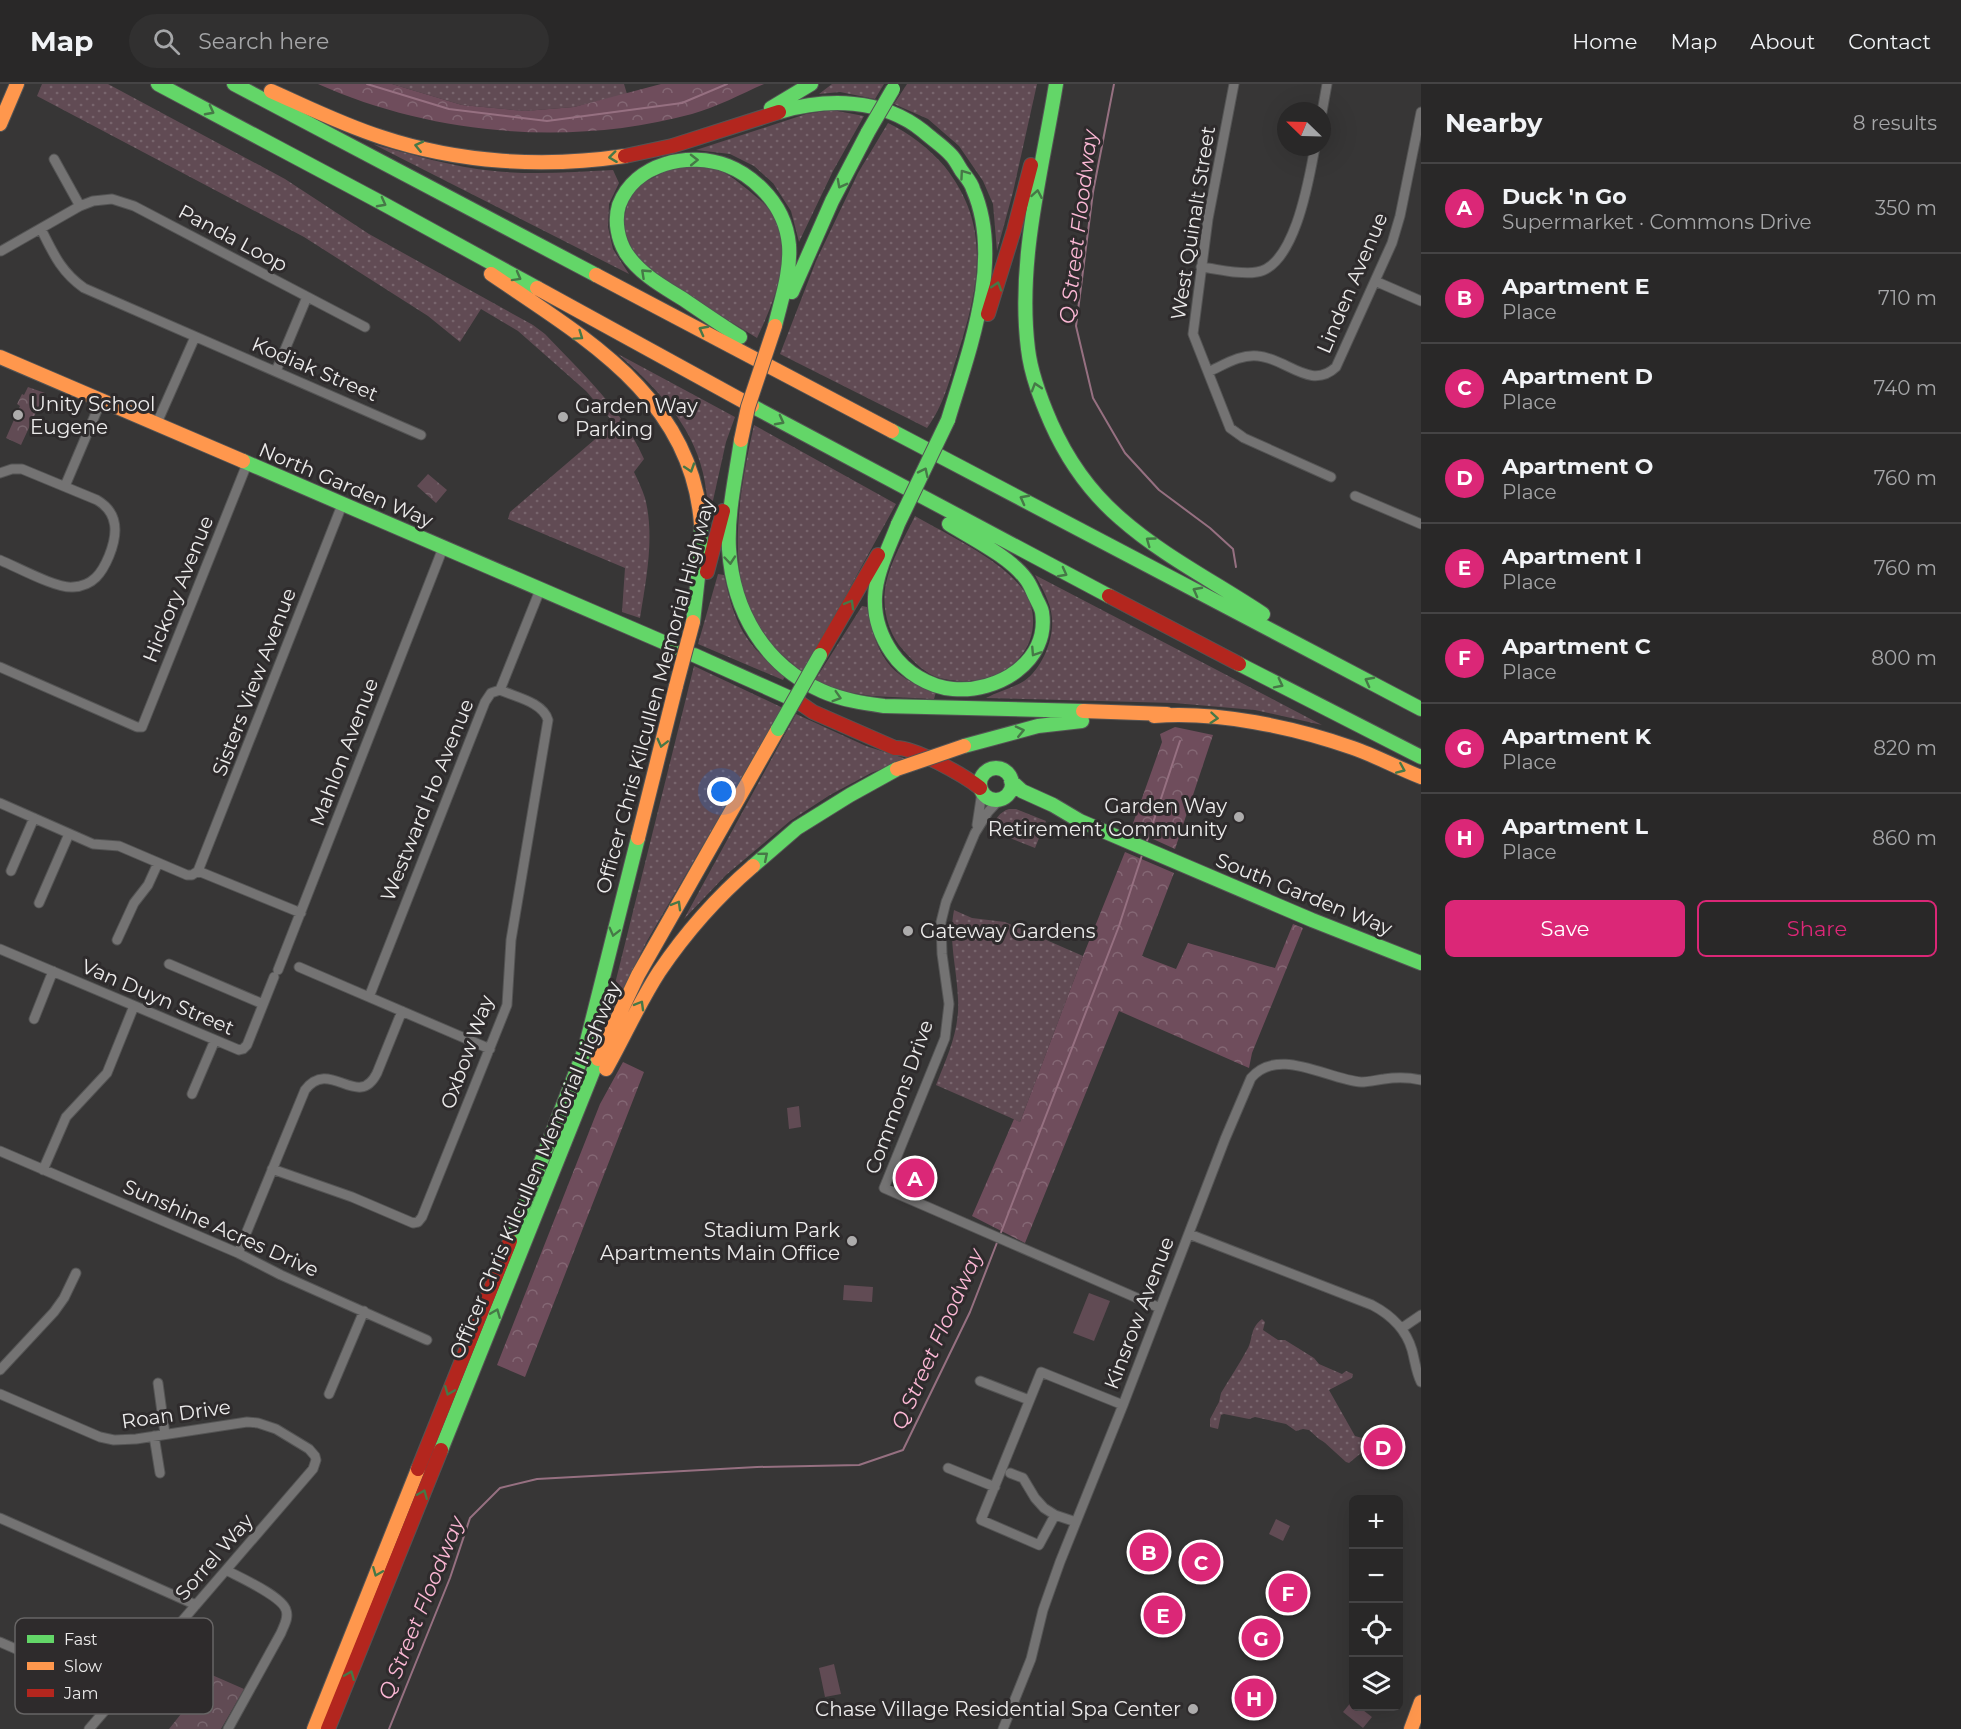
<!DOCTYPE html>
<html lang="en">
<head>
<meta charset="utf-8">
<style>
  body { margin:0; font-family:Montserrat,sans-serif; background:#313030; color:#f1f3f6 }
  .controls { position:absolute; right:18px; bottom:18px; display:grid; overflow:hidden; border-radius:9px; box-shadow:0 6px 24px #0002 }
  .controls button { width:54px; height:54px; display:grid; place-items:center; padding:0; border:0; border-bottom:2px solid #454445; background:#292828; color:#f1f3f6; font:30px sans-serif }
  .compass { position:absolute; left:1277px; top:18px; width:54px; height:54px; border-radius:50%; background:#292828; box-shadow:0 6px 24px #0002; rotate:293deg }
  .you { position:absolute; left:722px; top:708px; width:21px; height:21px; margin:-15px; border:4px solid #fff; border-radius:50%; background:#1a73e8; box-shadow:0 0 0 9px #1a73e833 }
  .badge { display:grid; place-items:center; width:39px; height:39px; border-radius:50%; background:#db2777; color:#fff; font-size:20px; font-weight:700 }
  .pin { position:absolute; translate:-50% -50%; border:3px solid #fff; box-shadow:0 2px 6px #0006 }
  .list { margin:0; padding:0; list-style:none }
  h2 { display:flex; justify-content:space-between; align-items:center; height:78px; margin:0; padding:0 24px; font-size:26px }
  h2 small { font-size:20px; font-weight:400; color:#a5a6a8 }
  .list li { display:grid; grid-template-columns:39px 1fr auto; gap:18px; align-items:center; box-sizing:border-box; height:90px; padding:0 24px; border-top:2px solid #454445 }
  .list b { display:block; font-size:22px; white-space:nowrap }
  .list p { margin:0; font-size:20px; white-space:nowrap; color:#a5a6a8 }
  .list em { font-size:20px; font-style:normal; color:#a5a6a8 }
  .actions { display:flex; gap:12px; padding:18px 24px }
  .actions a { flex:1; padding:14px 0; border:2px solid #db2777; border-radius:9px; text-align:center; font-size:21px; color:#db2777 }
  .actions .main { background:#db2777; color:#fff }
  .icon { flex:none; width:33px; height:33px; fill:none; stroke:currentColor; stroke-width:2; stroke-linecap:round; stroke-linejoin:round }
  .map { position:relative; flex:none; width:1421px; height:1645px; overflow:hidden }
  header { display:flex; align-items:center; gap:36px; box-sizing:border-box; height:84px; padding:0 30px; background:#292828; border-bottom:2px solid #454445 }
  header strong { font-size:28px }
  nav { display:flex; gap:33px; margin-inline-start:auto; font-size:21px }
  .search { width:420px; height:54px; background:#313030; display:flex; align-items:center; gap:15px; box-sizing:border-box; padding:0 21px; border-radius:33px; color:#a5a6a8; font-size:22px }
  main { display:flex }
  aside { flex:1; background:#292828 }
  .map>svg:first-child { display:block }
</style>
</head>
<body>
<header>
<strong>Map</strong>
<div class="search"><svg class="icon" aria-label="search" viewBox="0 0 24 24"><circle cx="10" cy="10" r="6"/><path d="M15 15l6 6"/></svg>Search here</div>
<nav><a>Home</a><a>Map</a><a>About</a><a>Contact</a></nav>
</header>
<main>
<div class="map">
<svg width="1421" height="1645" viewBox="0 0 1421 1645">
  <defs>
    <pattern id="grass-dots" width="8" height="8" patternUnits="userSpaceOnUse" patternTransform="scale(1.5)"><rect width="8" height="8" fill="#614b54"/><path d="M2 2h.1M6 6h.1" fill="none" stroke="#78656d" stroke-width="1.8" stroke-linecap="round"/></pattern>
    <pattern id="forest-crowns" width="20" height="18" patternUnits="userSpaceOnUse" patternTransform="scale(1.5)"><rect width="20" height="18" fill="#6f4d5c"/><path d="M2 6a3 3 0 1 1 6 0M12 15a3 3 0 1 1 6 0" fill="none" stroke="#846774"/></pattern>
    <pattern id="park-crowns" width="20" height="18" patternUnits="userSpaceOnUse" patternTransform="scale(1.5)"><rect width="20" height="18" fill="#614b54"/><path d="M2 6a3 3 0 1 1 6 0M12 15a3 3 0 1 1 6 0" fill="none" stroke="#78656d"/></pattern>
  </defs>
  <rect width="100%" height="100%" fill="#373636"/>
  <path fill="url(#grass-dots)" d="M42 0H108L285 95 369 150 533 241 545 250C582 289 622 325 644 375L634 388C638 396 642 405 645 414 655 452 646 496 640 534L622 528 625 484 508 435 510 428 614 339 586 307 518 247 481 225 460 258 428 232 304 153 37 12Z
    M392 0H624L627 10 574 23 525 27 462 21Z
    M832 0H884L875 15 840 8 819 10Z
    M907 0H1037L1013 108 997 167 993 120 983 97 959 62 928 35 894 20Z
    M832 26 864 32 833 87 799 158 791 127 773 99 754 82 730 70 696 66 806 30Z
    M888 39C909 49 930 65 945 83 992 142 979 203 958 269 949 297 944 321 927 344L780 270 816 177 858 89Z
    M373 60C413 71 453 83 494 87 534 91 573 88 613 86L619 99 609 120 608 143 613 165 629 190Z
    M674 83C686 83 699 82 711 84 724 86 737 97 747 105 756 113 767 120 773 131 795 169 774 218 757 254L650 188 635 171 622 142 629 114 639 101Z
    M618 270 735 333 726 358 710 430C707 416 706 402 703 389 691 338 655 303 618 270Z
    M754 341 896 420 803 589C790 577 774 565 763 551 722 494 740 404 754 341Z
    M915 432C948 451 998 474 1021 503 1030 514 1034 527 1033 541 1030 586 979 605 940 594 925 590 914 578 904 567 888 550 881 523 886 499 891 476 905 453 915 432Z
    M718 490 724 491C735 542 745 560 785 592L783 596 698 560Z
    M1035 491 1322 641 1255 626 1174 619 986 614C998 608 1013 604 1024 597 1042 585 1054 555 1052 534 1051 519 1042 504 1035 491Z
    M862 522 867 523C876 570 888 593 936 608L934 615 872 612 841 607 815 596Z
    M694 582 783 624 647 857 610 931 608 928Z
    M796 630 866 662 907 675 871 689 830 711 790 737 726 791 684 835Z
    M1009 725H1016L1046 737 1035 764 990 746C995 736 999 728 1009 725Z
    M954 826 972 834 1005 838 1083 872 1020 1038 936 1001C947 973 960 946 958 915 957 884 948 857 954 826Z
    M1262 1235 1265 1238 1263 1246 1278 1256H1285L1314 1274 1319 1280 1342 1290 1346 1287 1353 1290 1352 1294 1329 1306 1355 1352 1362 1354 1374 1349 1378 1352 1377 1356 1349 1379 1346 1378 1324 1358 1319 1355 1309 1346 1303 1345 1296 1347 1286 1340 1255 1333 1249 1335 1224 1330 1221 1331 1218 1345 1210 1343V1335L1219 1318 1221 1309C1230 1294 1240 1279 1248 1264 1253 1254 1250 1244 1262 1235Z"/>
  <path fill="url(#forest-crowns)" d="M318 0H392L462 21 525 27 574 23 661 0H764C741 10 717 23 692 30 571 63 432 51 318 0Z
    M1175 643 1213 651 1175 765 1131 745 1162 658 1160 650Z
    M1125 768 1174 789 1142 872 1176 885 1188 859 1275 884 1293 840 1303 844 1252 969 1249 984 1119 927 1025 1159 972 1132 1014 1035 1020 1038 1083 872Z
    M623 978 644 988 525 1293 497 1281 600 1020Z"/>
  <path fill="url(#park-crowns)" d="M28 303 45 309 21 361 6 354 20 322 17 320 22 310 24 311Z
    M428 390 447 406 436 419 417 402Z
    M212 1591 244 1605 221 1645H169Z"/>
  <path fill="#614b54" d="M799 1022 801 1043 789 1045 787 1024Z
    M844 1201 873 1203 872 1218 843 1216Z
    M1089 1209 1110 1217 1094 1257 1073 1249Z
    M1276 1435 1290 1442 1283 1457 1269 1450Z
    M834 1580 841 1610 825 1613 819 1584Z
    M1352 1617 1354 1622 1359 1623 1372 1633 1363 1644 1343 1628Z"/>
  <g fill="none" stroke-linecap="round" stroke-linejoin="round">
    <path stroke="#967081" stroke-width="2" d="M367 0 449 25 547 37 682 19 727 0
      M1114 0 1093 108 1076 242 1093 314 1125 369 1159 406 1210 444 1233 465 1236 483
      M1146 760 1180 657
      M1000 1151 1119 842 1143 768
      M389 1645 450 1494 470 1434 500 1404 537 1395 757 1383 859 1381 903 1366 970 1228 998 1156"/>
    <g stroke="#545454" stroke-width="11">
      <path id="street" d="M1234 0 1208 135 1193 250 1230 344 1244 354 1331 393
        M1322 28 1327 0
        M54 75 80 122
        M41 145C53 169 61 188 84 204L421 351
        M1 167 80 122 93 117 112 115 134 122 365 243
        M1201 183C1218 185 1240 191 1257 188 1295 182 1309 95 1315 63
        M1375 197 1421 217
        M276 287 307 213
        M1208 288C1224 281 1240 270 1258 272 1286 274 1311 307 1336 283L1392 159 1400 132 1421 28
        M156 341 195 253
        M0 389 12 385H22L97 416C119 429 118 450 109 472 102 489 93 502 73 503 57 505 17 483 0 476
        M65 402 101 317
        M1355 412 1421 440
        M0 583 137 643H142L247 380
        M999 716 988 728 975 749 946 818 941 838 942 870 949 920 945 954 884 1104 1160 1224
        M0 719 93 760 119 762 187 791H192L198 787
        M977 741 982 708
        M11 787 34 734
        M198 787 342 421
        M198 787 301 829
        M39 819 69 750
        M117 856 134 819 148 801 158 779
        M0 865 239 966 243 965 247 961 274 893
        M169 880 263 920
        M299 883 490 965
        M278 886 443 464
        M369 913 485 618 491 609 500 606 540 506
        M34 935 53 887
        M192 1010 215 956
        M0 1067 238 1169 281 1191 427 1256
        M272 1085 352 1113 413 1139 418 1138 422 1133 507 921 511 856 548 636C543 618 515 613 500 606
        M43 1086 66 1033 107 989 134 922
        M1189 1150 1372 1221C1391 1231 1406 1245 1412 1266 1415 1277 1416 1288 1421 1298
        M238 1169 305 1006C330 973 358 1027 377 989L402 927
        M1402 1244 1421 1231
        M0 1286 54 1228 64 1214 76 1189
        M980 1297 1029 1316
        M158 1299 165 1350
        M0 1310 100 1353 114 1356 136 1355 247 1338 258 1339 276 1345 309 1365 315 1372 316 1376 313 1385 89 1645
        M329 1310 364 1227
        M154 1352 160 1389
        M948 1384 995 1403
        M1010 1389 1023 1394 1035 1414 1044 1424 1055 1431
        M0 1434 196 1521
        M1076 1438 1055 1431 1039 1461 981 1436 1041 1288 1123 1321
        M226 1486C239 1493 282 1512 286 1526 289 1534 284 1541 281 1549L228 1645
        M0 1558 119 1610
        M1003 1645 1031 1575 1043 1526 1060 1478 1123 1321 1225 1055 1251 994C1278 962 1327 995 1361 998 1369 998 1376 996 1384 995 1397 993 1408 993 1421 996"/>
    </g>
    <g stroke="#545454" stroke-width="16">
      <path id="fast" d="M158 0 380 118 537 204
        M234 0 596 191
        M1056 0C1042 87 1017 176 1028 265 1031 291 1041 316 1051 339 1067 375 1090 408 1120 434 1163 472 1215 498 1263 530
        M771 24 811 0
        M779 28C827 14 882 14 923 47 932 55 943 62 951 71 955 75 958 81 961 86 965 92 971 98 973 105 1004 176 969 266 948 336
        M792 208 832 117 868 48
        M740 253C721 241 702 228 683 215 662 202 640 190 626 169 618 156 614 137 619 121 635 79 689 67 728 82 741 87 752 95 762 105 777 120 787 139 789 161 791 189 781 216 775 242
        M752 322 1109 512
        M892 347 1421 625
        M741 356C736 392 727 429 729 465 733 527 764 581 822 607 842 616 863 619 884 622L1083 627
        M243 377 677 564
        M898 440C889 464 876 488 875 513 874 534 881 553 892 569 905 588 929 603 953 605 997 609 1050 578 1042 528 1041 523 1037 517 1035 512 1032 506 1030 500 1026 495 1010 473 973 455 949 440
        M693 538 700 475 701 440
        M694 571 790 614
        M1239 580 1421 673
        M964 662 1038 642 1082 637
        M980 700a16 16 0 1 1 32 0a16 16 0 1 1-32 0Z
        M1011 697 1022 707 1053 721 1080 737 1312 836 1421 879
        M753 782 797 744 850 711 897 685
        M510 1157 585 965 638 754
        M441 1366 598 975"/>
    </g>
    <g stroke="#545454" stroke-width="16">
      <path id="slow" d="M271 7C307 23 343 41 381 53 459 79 544 84 625 72
        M0 40 17 0
        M491 190C585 254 692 314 701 440
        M596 191 892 347
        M537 204 752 322
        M0 273 243 377
        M1083 627 1167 630
        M1154 632C1217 627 1294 643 1353 664 1376 672 1398 684 1421 693
        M638 754 676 602
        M598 975 638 891 778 645
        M606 985C624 953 639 919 659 888 686 848 717 813 753 782
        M314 1645 418 1385
        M1411 1645 1421 1618"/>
    </g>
    <g stroke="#545454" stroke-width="16">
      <path id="jam" d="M625 72 672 62 779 28
        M988 230 1014 146 1031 81
        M707 488 723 427
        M1109 512 1239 580
        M820 571 878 471
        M800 619 813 628 895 664C913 662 965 692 980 704
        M418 1385 510 1157
        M328 1645 441 1366"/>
    </g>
    <use href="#street" stroke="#747373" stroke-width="9"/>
    <use href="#fast" stroke="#63d668" stroke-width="14"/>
    <use href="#slow" stroke="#ff974d" stroke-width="14"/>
    <use href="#jam" stroke="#b3261e" stroke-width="14"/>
    <g stroke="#545454" stroke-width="16" stroke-linecap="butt">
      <path id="fast-bridge" d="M868 48 893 5
        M898 440 948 336
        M778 645 820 571"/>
    </g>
    <g stroke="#545454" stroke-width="16" stroke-linecap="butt">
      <path id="slow-bridge" d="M741 356 748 323 775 242
        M676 602 693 538
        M897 685 964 662"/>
    </g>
    <use href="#fast-bridge" stroke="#63d668" stroke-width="14"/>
    <use href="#slow-bridge" stroke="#ff974d" stroke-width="14"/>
  </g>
  <defs><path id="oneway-chevron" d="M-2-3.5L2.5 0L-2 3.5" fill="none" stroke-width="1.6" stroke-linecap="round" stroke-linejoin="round" transform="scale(1.5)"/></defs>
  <g stroke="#467847">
    <use href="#oneway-chevron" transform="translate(210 27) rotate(28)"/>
    <use href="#oneway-chevron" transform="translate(419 62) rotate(-167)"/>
    <use href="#oneway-chevron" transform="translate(613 73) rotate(173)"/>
    <use href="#oneway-chevron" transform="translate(694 76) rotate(-1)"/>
    <use href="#oneway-chevron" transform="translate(964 90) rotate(-125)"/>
    <use href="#oneway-chevron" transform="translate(841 100) rotate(118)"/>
    <use href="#oneway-chevron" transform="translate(1037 110) rotate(-80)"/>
    <use href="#oneway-chevron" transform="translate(382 119) rotate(28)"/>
    <use href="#oneway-chevron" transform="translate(645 189) rotate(-137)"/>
    <use href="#oneway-chevron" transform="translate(517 193) rotate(29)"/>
    <use href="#oneway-chevron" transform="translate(997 202) rotate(-73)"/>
    <use href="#oneway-chevron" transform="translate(703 246) rotate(-152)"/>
    <use href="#oneway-chevron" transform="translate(579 252) rotate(35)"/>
    <use href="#oneway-chevron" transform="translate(1036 303) rotate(-107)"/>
    <use href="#oneway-chevron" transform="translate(780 337) rotate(28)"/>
    <use href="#oneway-chevron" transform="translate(690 384) rotate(72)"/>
    <use href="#oneway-chevron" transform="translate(924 388) rotate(-64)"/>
    <use href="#oneway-chevron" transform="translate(1024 415) rotate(-152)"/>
    <use href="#oneway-chevron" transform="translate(1150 457) rotate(-144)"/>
    <use href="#oneway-chevron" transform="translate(730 476) rotate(85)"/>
    <use href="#oneway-chevron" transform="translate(1063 489) rotate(28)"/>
    <use href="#oneway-chevron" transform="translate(1197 507) rotate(-152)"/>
    <use href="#oneway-chevron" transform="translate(850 520) rotate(-60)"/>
    <use href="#oneway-chevron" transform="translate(1035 568) rotate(123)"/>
    <use href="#oneway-chevron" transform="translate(1369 597) rotate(-152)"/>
    <use href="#oneway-chevron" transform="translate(1279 600) rotate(27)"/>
    <use href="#oneway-chevron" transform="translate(837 613) rotate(17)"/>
    <use href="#oneway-chevron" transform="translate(1214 634) rotate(5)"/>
    <use href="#oneway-chevron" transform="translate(1020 647) rotate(-13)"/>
    <use href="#oneway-chevron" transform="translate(662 659) rotate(104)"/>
    <use href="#oneway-chevron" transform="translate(1401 685) rotate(23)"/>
    <use href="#oneway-chevron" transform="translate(764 772) rotate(-40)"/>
    <use href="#oneway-chevron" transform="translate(677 821) rotate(-60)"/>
    <use href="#oneway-chevron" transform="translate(614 848) rotate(104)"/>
    <use href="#oneway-chevron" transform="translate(640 921) rotate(-60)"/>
    <use href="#oneway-chevron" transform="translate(496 1229) rotate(-68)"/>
    <use href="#oneway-chevron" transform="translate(449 1307) rotate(112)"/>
    <use href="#oneway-chevron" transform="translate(423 1410) rotate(-68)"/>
    <use href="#oneway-chevron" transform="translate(377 1488) rotate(112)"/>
    <use href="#oneway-chevron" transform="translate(350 1591) rotate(-68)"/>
  </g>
  <g fill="#adacac" stroke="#2e2b2c" stroke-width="2">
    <circle cx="18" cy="331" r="6"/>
    <circle cx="563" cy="333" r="6"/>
    <circle cx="1239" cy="733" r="6"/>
    <circle cx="908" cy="847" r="6"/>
    <circle cx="852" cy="1157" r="6"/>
    <circle cx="1193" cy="1625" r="6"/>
  </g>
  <g text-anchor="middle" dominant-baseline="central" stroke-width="6" stroke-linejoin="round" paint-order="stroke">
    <g font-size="20" fill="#ecebeb" stroke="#2e2b2c">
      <text transform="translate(1193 139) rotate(-81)">West Quinalt Street</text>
      <text transform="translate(233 154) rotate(28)">Panda Loop</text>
      <text transform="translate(1352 199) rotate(-67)">Linden Avenue</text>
      <text transform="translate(315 285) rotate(23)">Kodiak Street</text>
      <text transform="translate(346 401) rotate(23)">North Garden Way</text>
      <text transform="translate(178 505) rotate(-68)">Hickory Avenue</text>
      <text transform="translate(254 598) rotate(-69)">Sisters View Avenue</text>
      <text transform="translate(655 612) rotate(-75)">Officer Chris Kilcullen Memorial Highway</text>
      <text transform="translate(344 668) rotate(-69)">Mahlon Avenue</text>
      <text transform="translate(427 716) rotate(-68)">Westward Ho Avenue</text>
      <text transform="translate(1304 810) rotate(22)">South Garden Way</text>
      <text transform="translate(158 913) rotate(23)">Van Duyn Street</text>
      <text transform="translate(467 968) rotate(-70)">Oxbow Way</text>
      <text transform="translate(899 1013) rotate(-70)">Commons Drive</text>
      <text transform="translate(535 1086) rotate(-67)">Officer Chris Kilcullen Memorial Highway</text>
      <text transform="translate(221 1144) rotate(24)">Sunshine Acres Drive</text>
      <text transform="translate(1139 1229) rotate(-69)">Kinsrow Avenue</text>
      <text transform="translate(176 1330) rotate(-8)">Roan Drive</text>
      <text transform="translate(214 1473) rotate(-49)">Sorrel Way</text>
    </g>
    <g font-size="20" fill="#ecebeb" stroke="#2e2b2c" text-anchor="start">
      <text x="30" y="320">Unity School<tspan x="30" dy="23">Eugene</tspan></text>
      <text x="575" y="322">Garden Way<tspan x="575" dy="23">Parking</tspan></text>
      <text x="1227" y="722" text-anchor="end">Garden Way<tspan x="1227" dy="23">Retirement Community</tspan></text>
      <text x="920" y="847">Gateway Gardens</text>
      <text x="840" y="1146" text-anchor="end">Stadium Park<tspan x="840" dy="23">Apartments Main Office</tspan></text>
      <text x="1181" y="1625" text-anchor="end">Chase Village Residential Spa Center</text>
    </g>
    <g font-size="21" font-style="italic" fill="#fbb7d4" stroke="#2e2b2c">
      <text transform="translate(1078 143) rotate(-83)">Q Street Floodway</text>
      <text transform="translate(937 1255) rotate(-66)">Q Street Floodway</text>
      <text transform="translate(421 1524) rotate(-68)">Q Street Floodway</text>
    </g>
  </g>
  <rect x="15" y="1534" width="198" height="96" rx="9" fill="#2e2b2c" stroke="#676565" stroke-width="1.5"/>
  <rect x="27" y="1551" width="27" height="8" fill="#63d668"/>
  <rect x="27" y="1578" width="27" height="8" fill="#ff974d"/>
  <rect x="27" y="1605" width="27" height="8" fill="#b3261e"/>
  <g font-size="16" fill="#ecebeb">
    <text x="64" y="1561">Fast</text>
    <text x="64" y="1588">Slow</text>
    <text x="64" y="1615">Jam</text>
  </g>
</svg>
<div class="controls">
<button>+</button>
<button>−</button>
<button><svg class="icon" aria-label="locate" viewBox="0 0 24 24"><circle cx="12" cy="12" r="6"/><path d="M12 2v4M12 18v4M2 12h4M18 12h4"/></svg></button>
<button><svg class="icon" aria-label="layers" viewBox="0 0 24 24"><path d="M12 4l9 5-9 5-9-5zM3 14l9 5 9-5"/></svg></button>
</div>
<svg class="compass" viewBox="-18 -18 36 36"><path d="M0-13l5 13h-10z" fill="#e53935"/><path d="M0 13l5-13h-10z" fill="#a5a6a8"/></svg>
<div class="you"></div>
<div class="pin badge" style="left:915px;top:1094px">A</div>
<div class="pin badge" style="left:1149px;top:1468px">B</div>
<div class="pin badge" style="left:1201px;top:1478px">C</div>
<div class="pin badge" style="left:1383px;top:1363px">D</div>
<div class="pin badge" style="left:1163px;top:1531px">E</div>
<div class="pin badge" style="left:1288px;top:1509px">F</div>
<div class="pin badge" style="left:1261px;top:1554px">G</div>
<div class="pin badge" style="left:1254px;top:1614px">H</div>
</div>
<aside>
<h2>Nearby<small>8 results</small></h2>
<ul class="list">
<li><span class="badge">A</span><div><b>Duck 'n Go</b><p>Supermarket · Commons Drive</p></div><em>350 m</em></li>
<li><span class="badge">B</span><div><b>Apartment E</b><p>Place</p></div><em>710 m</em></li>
<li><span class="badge">C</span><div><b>Apartment D</b><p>Place</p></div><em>740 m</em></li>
<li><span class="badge">D</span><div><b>Apartment O</b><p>Place</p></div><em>760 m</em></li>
<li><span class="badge">E</span><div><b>Apartment I</b><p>Place</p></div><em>760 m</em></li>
<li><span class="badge">F</span><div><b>Apartment C</b><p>Place</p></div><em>800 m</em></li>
<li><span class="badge">G</span><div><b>Apartment K</b><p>Place</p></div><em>820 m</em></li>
<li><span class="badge">H</span><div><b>Apartment L</b><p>Place</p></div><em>860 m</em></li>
</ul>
<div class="actions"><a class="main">Save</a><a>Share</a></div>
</aside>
</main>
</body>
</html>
